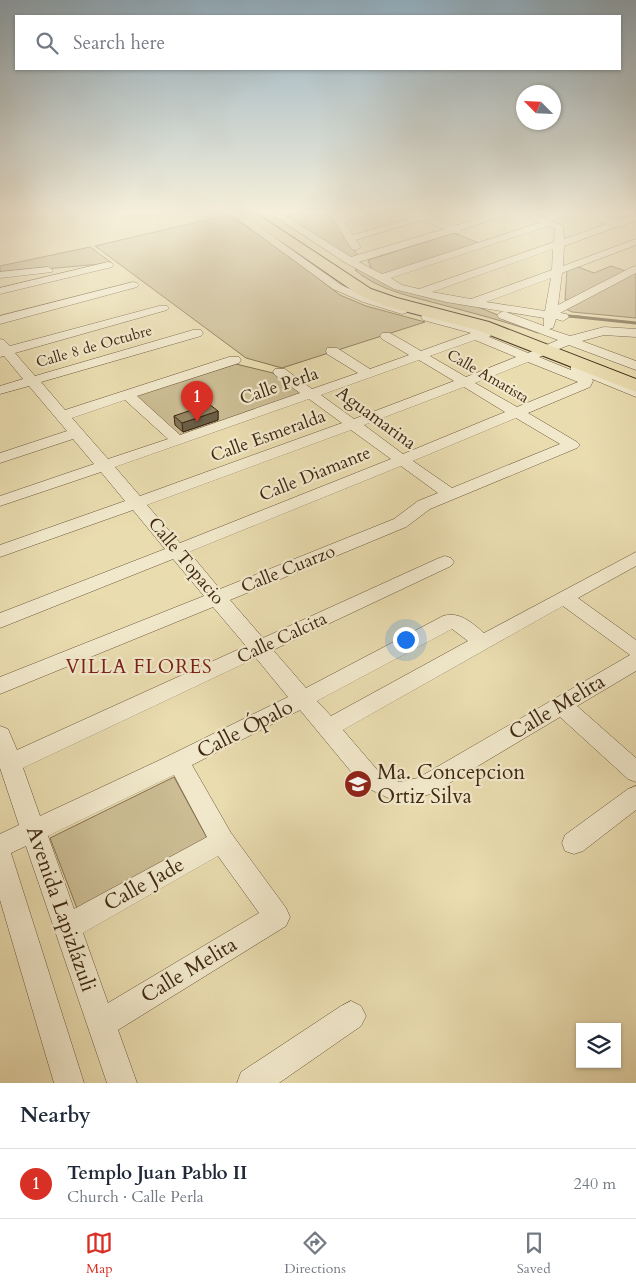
<!DOCTYPE html>
<html lang="en">
<head>
<meta charset="utf-8">
<style>
  body { margin:0; font-family:Cardo,serif; background:#f6f6f7; color:#1f2937 }
  .controls { position:absolute; right:15px; bottom:15px; display:grid; overflow:hidden; border-radius:0px; box-shadow:0 1px 4px #0004 }
  .controls button { width:45px; height:45px; display:grid; place-items:center; padding:0; border:0; border-bottom:1px solid #e0e1e3; background:#fff; color:#1f2937; font:25px sans-serif }
  .compass { position:absolute; left:516px; top:85px; width:45px; height:45px; border-radius:50%; background:#fff; box-shadow:0 1px 4px #0004; rotate:294deg }
  .you { position:absolute; left:405px; top:639px; width:18px; height:18px; margin:-12px; border:4px solid #fff; border-radius:50%; background:#1a73e8; box-shadow:0 0 0 8px #1a73e833 }
  .badge { display:grid; place-items:center; width:32px; height:32px; border-radius:50%; background:#d93025; color:#fff; font-size:16px; font-weight:700 }
  .pin { position:absolute; translate:-50% -41px; filter:drop-shadow(0 1px 2px #0008) }
  .pin::after { content:''; position:absolute; top:26px; width:18px; height:15px; background:inherit; clip-path:polygon(0 0,100% 0,50% 100%) }
  .list { margin:0; padding:0; list-style:none }
  h2 { display:flex; justify-content:space-between; align-items:center; height:65px; margin:0; padding:0 20px; font-size:21px }
  h2 small { font-size:16px; font-weight:400; color:#747a83 }
  .list li { display:grid; grid-template-columns:32px 1fr auto; gap:15px; align-items:center; box-sizing:border-box; height:70px; padding:0 20px; border-top:1px solid #e0e1e3 }
  .list b { display:block; font-size:19px; white-space:nowrap }
  .list p { margin:0; font-size:16px; white-space:nowrap; color:#747a83 }
  .list em { font-size:16px; font-style:normal; color:#747a83 }
  .icon { flex:none; width:28px; height:28px; fill:none; stroke:currentColor; stroke-width:2; stroke-linecap:round; stroke-linejoin:round }
  .map { position:relative; flex:none; width:636px; height:1083px; overflow:hidden }
  .search { position:absolute; background:#fff; box-shadow:0 1px 4px #0004; left:15px; right:15px; top:15px; height:55px; display:flex; align-items:center; gap:12px; box-sizing:border-box; padding:0 18px; border-radius:0px; color:#747a83; font-size:19px }
  .sheet { height:135px; background:#fff }
  nav { display:flex; justify-content:space-around; align-items:center; box-sizing:border-box; height:70px; border-top:1px solid #e0e1e3; background:#fff; font-size:14px; color:#747a83 }
  nav a { display:grid; justify-items:center; gap:2px }
  nav .on { color:#d93025 }
  .map>svg:first-child { display:block }
</style>
</head>
<body>
<div class="map">
<svg width="636" height="1083" viewBox="0 0 636 1083">
  <rect width="100%" height="100%" fill="#e9dcaf"/>
  <filter id="stains"><feTurbulence type="fractalNoise" baseFrequency=".004" numOctaves="4"/><feColorMatrix values="0 0 0 0 .2 0 0 0 0 .09 0 0 0 0 .02 0 0 0 .5 -.17"/></filter>
  <radialGradient id="worn" r=".72"><stop offset=".6" stop-color="#630" stop-opacity="0"/><stop offset="1" stop-color="#630" stop-opacity=".3"/></radialGradient>
  <path fill="#ccbd94" stroke="#867253" d="M279 214H330L359 257 351 259Z
    M228 215 277 246 340 295 366 306 425 322 282 368 246 358 95 246Z
    M454 233 479 243 382 276 371 268 368 260Z
    M90 247 112 263 0 273V266Z
    M611 266 626 271 569 300H565L567 270 578 267 594 273Z
    M359 269 390 285 473 305 540 332 538 333C505 321 472 313 439 304 409 296 379 290 355 270Z
    M636 272V318L572 312 566 309Z
    M236 364 277 374 305 394 180 438 135 396Z
    M174 777 207 838 78 911 50 838Z"/>
  <g fill="none" stroke-linecap="round" stroke-linejoin="round">
    <path stroke="#826f50" stroke-width="2.5" d="M567 316 581 317"/>
    <path stroke="#826f50" stroke-width="3" d="M569 316 636 323"/>
    <g stroke="#6a5539" stroke-width="1">
      <path id="minor" d="M231 214H242L341 285 371 298 406 307 408 310 406 313 402 314 363 302 333 289Z
        M271 214H282L351 257 444 229 422 220 356 240 361 247 356 250 352 249 330 214H339L342 218 354 214H369L345 223 353 235 414 217 411 214H431V217L454 226 494 214H509L461 230 460 233H453L359 262 382 274 539 223 523 214H536L563 226 564 239 607 224 583 214H597L616 221 636 214V220L624 225 622 227H616L564 246 563 266 636 239V245L562 273 558 305 632 267 636 266V273L560 313 567 314 569 317 563 321 556 319 553 328 549 329 570 336 604 327 636 329V337L604 335 582 341 636 361V370L569 345 539 357 571 370V365H581L636 388V397L592 379 593 381 590 387 528 413 577 442 580 445 577 448 430 509 406 527 230 600 263 638 439 558 445 556 451 558 454 562 451 566 273 650 306 688 443 616C460 611 472 623 484 633L636 552V566L578 598 636 640V671L577 706 636 758V782L628 779 560 717 431 794 397 802 363 786 300 710 192 765 231 833 286 908 290 917 286 926 118 1030 137 1083H107L26 846 11 853 84 1083H54L0 900V834L19 825 0 768V726L8 729 17 750 246 646 213 607 0 694V677L204 596 173 559 0 628V613L165 549 133 510 0 557V545L125 501 101 472 0 506V496L94 464 73 439 0 463V453L67 431 29 386 0 394V386L23 379 4 356 0 357V339L4 340 10 346 159 306H167L169 308 167 310 15 353 35 376 193 330H201L203 333 201 336 41 382 65 410 229 357H239L241 360 239 363 137 396 180 435 300 393 275 375 273 372 275 369H285L312 389 358 373 327 354 326 351 327 348H337L370 369 409 355 382 339 380 336 382 333H390L421 351 471 333 423 320 421 317 423 314 427 313 488 330 492 334 489 337 528 353 558 340 499 318 497 315 503 311 544 326V318L446 302 394 289 346 263ZM548 226 555 229 554 242 419 289 402 285 391 278ZM553 249 552 270 471 299 432 292ZM551 278 545 311 486 302ZM475 340 516 357 466 377 430 356ZM419 360 454 381 354 419 321 395ZM528 362 578 382 517 407 475 383ZM464 387 505 412 403 454 364 425ZM309 399 342 423 140 496 115 467ZM125 400 168 439 108 459 72 418ZM516 418 560 444 452 488 413 461ZM351 430 391 459 180 543 147 505ZM401 466 438 493 418 501 394 519 220 589 189 552ZM563 606 630 655 418 778 399 782 379 772 343 730ZM452 629 468 641 331 716 317 701ZM256 658 288 697 162 759 40 816 23 768ZM174 775 207 837 74 909 48 836ZM218 856 259 913 108 1003 83 933Z
        M108 262 112 263 113 265 112 267 0 294V288Z
        M48 267 53 270 52 272 0 278V272Z
        M133 282 137 283 139 285 137 287 0 324V316Z
        M636 786V810L583 851 574 854 565 851 562 843 565 835 628 789Z
        M351 1001 361 1006 366 1016 361 1026 279 1083H237L241 1072 341 1006Z"/>
    </g>
    <g stroke="#3f2812" stroke-width="2">
      <path id="highway" d="M241 214H257L371 289 397 298 489 322 636 379V392L477 330 385 306 359 295Z"/>
    </g>
    <use href="#minor" fill="#f1e8cb" fill-rule="evenodd"/>
    <use href="#highway" fill="#e9dcaf" fill-rule="evenodd"/>
  </g>
  <path fill="#827356" stroke="#3f2812" d="M218 411V420L183 432 175 425 174 416Z"/>
  <path fill="#6a5e46" stroke="#3f2812" d="M218 411V420L183 432 182 423Z"/>
  <path fill="#978664" stroke="#3f2812" d="M209 404 218 411 182 423 174 416Z"/>
  <linearGradient id="sky" x2="0" y2="1"><stop stop-color="#91acbc"/><stop offset="0.58" stop-color="#f5efdb"/><stop offset="1" stop-color="#f5efdb" stop-opacity="0"/></linearGradient>
  <rect width="636" height="366" fill="url(#sky)"/>
  <defs>
    <g id="school-disc" transform="scale(1.4375)"><circle r="9.5" fill="#8f2418" stroke="#f1e8cb"/><path d="M0-5L7-2L0 1L-7-2ZM-4 1L0 2.5L4 1V4Q0 6-4 4Z" fill="#fff"/></g>
  </defs>
  <g fill-rule="evenodd">
    <use href="#school-disc" x="358" y="784"/>
  </g>
  <g text-anchor="middle" dominant-baseline="central" stroke-width="4.5" stroke-linejoin="round" paint-order="stroke">
    <g font-size="15" fill="#3f2812" stroke="#f1e8cb">
      <text transform="translate(94 346) rotate(-16)">Calle 8 de Octubre</text>
      <text transform="translate(488 376) rotate(30)">Calle Amatista</text>
    </g>
    <g font-size="18" fill="#3f2812" stroke="#f1e8cb">
      <text transform="translate(279 386) rotate(-19)">Calle Perla</text>
      <text transform="translate(376 418) rotate(36)">Aguamarina</text>
      <text transform="translate(268 436) rotate(-20)">Calle Esmeralda</text>
      <text transform="translate(315 474) rotate(-22)">Calle Diamante</text>
      <text transform="translate(186 561) rotate(50)">Calle Topacio</text>
      <text transform="translate(288 569) rotate(-22)">Calle Cuarzo</text>
      <text transform="translate(282 638) rotate(-25)">Calle Calcita</text>
    </g>
    <g font-size="19" letter-spacing="1" fill="#7a1f14" stroke="#f1e8cb">
      <text x="139" y="667">VILLA FLORES</text>
    </g>
    <g font-size="21" fill="#3f2812" stroke="#f1e8cb">
      <text transform="translate(557 707) rotate(-31)">Calle Melita</text>
      <text transform="translate(245 729) rotate(-27)">Calle Ópalo</text>
      <text transform="translate(144 884) rotate(-29)">Calle Jade</text>
      <text transform="translate(61 909) rotate(71)">Avenida Lapizlázuli</text>
      <text transform="translate(189 970) rotate(-31)">Calle Melita</text>
    </g>
    <g font-size="21" fill="#3f2812" stroke="#f1e8cb" text-anchor="start">
      <text x="377" y="772">Ma. Concepcion<tspan x="377" dy="24">Ortiz Silva</tspan></text>
    </g>
  </g>
  <rect width="100%" height="100%" filter="url(#stains)"/>
  <rect width="100%" height="100%" fill="url(#worn)"/>
</svg>
<div class="controls">
<button><svg class="icon" aria-label="layers" viewBox="0 0 24 24"><path d="M12 4l9 5-9 5-9-5zM3 14l9 5 9-5"/></svg></button>
</div>
<svg class="compass" viewBox="-18 -18 36 36"><path d="M0-13l5 13h-10z" fill="#e53935"/><path d="M0 13l5-13h-10z" fill="#747a83"/></svg>
<div class="you"></div>
<div class="pin badge" style="left:197px;top:422px">1</div>
<div class="search"><svg class="icon" aria-label="search" viewBox="0 0 24 24"><circle cx="10" cy="10" r="6"/><path d="M15 15l6 6"/></svg>Search here</div>
</div>
<section class="sheet">
<h2>Nearby<small></small></h2>
<ul class="list">
<li><span class="badge">1</span><div><b>Templo Juan Pablo II</b><p>Church · Calle Perla</p></div><em>240 m</em></li>
</ul>
</section>
<nav>
<a class="on"><svg class="icon" aria-label="map" viewBox="0 0 24 24"><path d="M3 6l6-2 6 2 6-2v14l-6 2-6-2-6 2zM9 4v14M15 6v14"/></svg>Map</a>
<a><svg class="icon" aria-label="directions" viewBox="0 0 24 24"><path d="M12 3l9 9-9 9-9-9zM9 14v-3h6M13 9l2 2-2 2"/></svg>Directions</a>
<a><svg class="icon" aria-label="saved" viewBox="0 0 24 24"><path d="M7 4h10v16l-5-4-5 4z"/></svg>Saved</a>
</nav>
</body>
</html>
